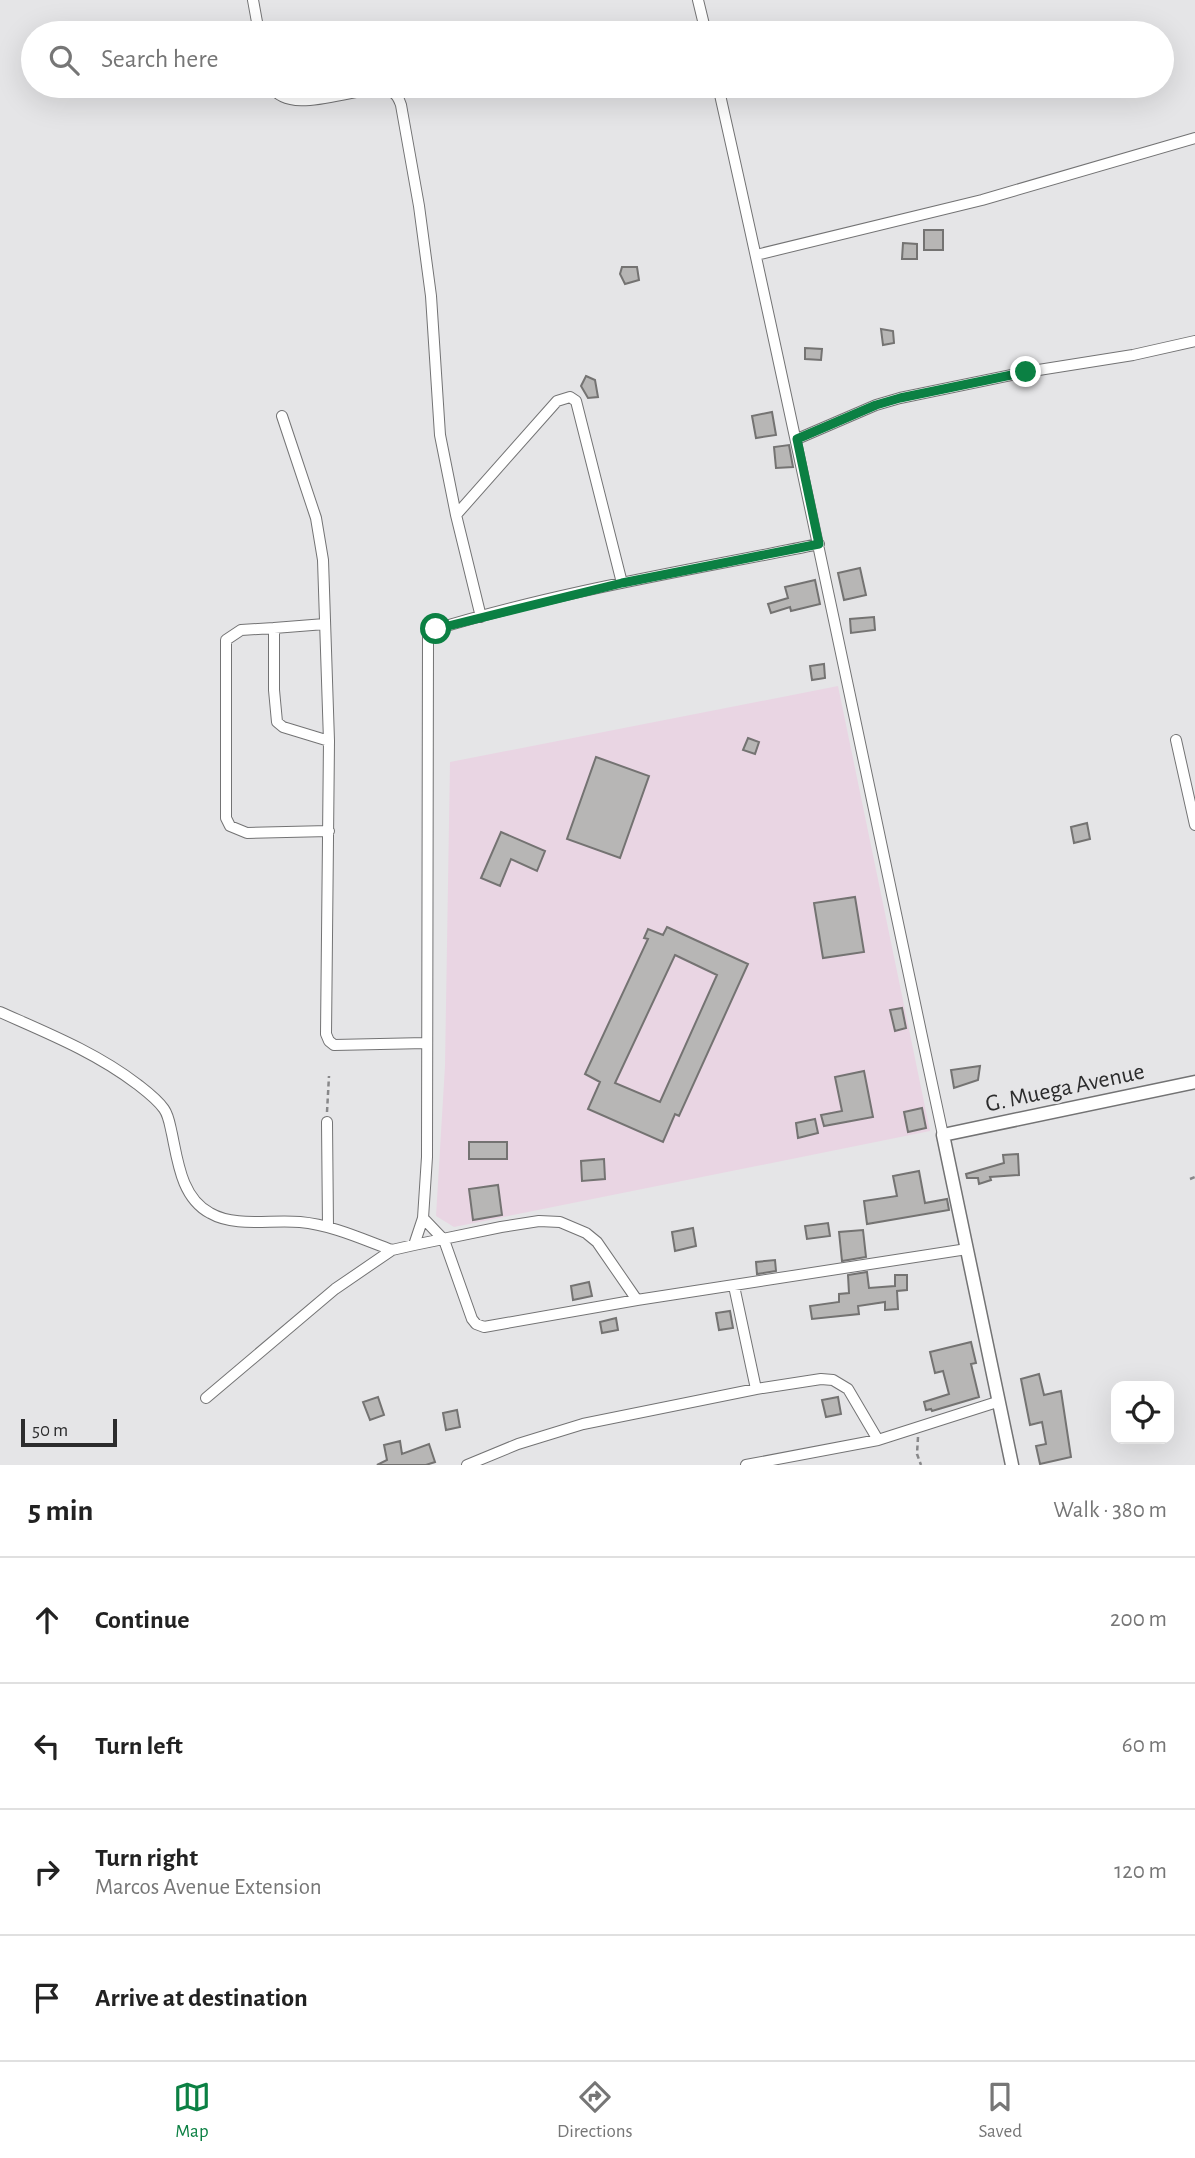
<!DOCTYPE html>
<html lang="en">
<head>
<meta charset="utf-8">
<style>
  body { margin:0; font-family:"Alegreya Sans",sans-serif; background:#f2f2f2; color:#222 }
  .controls { position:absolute; right:21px; bottom:21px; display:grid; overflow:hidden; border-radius:14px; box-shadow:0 7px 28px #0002 }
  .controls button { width:63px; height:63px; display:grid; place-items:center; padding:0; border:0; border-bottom:2px solid #e0e0e0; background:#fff; color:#222; font:35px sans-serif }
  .scale { position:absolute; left:21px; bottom:18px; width:96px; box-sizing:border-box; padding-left:7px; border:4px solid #2c2c2d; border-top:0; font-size:19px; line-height:24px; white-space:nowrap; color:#2c2c2d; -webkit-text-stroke:5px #e5e5e7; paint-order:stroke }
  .stop { position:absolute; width:21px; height:21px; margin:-16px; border:5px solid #0b8043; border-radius:50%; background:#fff }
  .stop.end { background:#0b8043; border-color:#fff; box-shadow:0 2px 7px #0008 }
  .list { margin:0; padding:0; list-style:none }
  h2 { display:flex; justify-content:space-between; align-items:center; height:91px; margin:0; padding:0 28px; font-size:30px }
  h2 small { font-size:23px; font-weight:400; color:#767676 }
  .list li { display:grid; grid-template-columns:46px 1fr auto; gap:21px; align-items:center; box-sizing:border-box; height:126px; padding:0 28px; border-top:2px solid #e0e0e0 }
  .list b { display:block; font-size:26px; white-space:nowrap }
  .list p { margin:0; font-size:23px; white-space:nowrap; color:#767676 }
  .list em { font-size:23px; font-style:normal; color:#767676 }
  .icon { flex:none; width:38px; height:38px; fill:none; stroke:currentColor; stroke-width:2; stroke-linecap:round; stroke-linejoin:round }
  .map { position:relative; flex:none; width:1195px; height:1465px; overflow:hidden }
  .search { position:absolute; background:#fff; box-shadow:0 7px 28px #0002; left:21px; right:21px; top:21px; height:77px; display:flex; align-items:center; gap:18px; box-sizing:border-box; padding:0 24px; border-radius:38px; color:#767676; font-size:26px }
  .sheet { height:595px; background:#fff }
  nav { display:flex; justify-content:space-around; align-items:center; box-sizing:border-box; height:98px; border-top:2px solid #e0e0e0; background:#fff; font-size:19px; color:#767676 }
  nav a { display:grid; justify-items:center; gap:4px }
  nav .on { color:#0b8043 }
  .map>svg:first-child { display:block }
</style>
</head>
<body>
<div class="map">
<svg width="1195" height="1465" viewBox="0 0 1195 1465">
  <rect width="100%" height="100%" fill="#e5e5e7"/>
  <path fill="#e9d5e3" d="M838 686 930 1131 454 1227 436 1216 445 1066 450 762Z"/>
  <path fill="#b7b6b5" stroke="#747372" stroke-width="2" fill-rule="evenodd" d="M924 230H943V250H924Z
    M903 243 917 244V259H902Z
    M622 267H637L639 280 625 284 620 274Z
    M881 329 893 331 894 343 883 345Z
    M805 348 822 349 821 360 805 359Z
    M586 376 595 380 598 397 588 398 581 386Z
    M772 412 776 435 756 438 752 416Z
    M789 445 793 467 776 468 774 447Z
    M860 568 866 595 844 600 838 573Z
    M815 580 820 604 791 611 790 607 771 613 768 604 788 598 785 587Z
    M874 617 875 630 851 633 850 619Z
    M824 664 825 678 812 680 810 666Z
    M748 738 759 742 755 754 743 750Z
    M596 757 649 776 620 858 567 839Z
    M1087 823 1090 839 1074 843 1071 827Z
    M501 832 545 851 537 871 511 859 500 886 481 878Z
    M855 897 864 952 823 958 814 903Z
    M667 927 748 964 679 1116 675 1114 663 1142 588 1109 600 1082 585 1074 648 939 644 938 648 929 663 935ZM675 955 717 975 660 1102 615 1083Z
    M902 1008 906 1028 895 1031 890 1010Z
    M980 1066 978 1080 954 1088 951 1070Z
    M864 1071 873 1117 824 1126 821 1115 842 1111 835 1077Z
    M922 1108 926 1128 908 1132 904 1112Z
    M815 1119 818 1133 798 1138 796 1123Z
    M469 1142H507V1159H469Z
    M1018 1154 1019 1175 990 1177 991 1180 979 1184 978 1178H967L966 1174 1004 1163 1003 1155Z
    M604 1159 605 1179 582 1181 581 1161Z
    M919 1171 925 1203 947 1199 949 1210 867 1224 864 1201 897 1196 893 1176Z
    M498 1185 502 1215 473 1220 469 1189Z
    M828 1223 830 1236 807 1239 805 1226Z
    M693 1228 696 1246 675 1251 672 1232Z
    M863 1230 866 1257 842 1261 839 1232Z
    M775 1260 776 1271 757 1274 756 1262Z
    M867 1272 869 1288 895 1286V1275H907V1290L897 1291 898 1309 885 1310V1302L858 1306 859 1314 812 1319 810 1306 839 1302V1294L849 1293 848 1275Z
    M589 1282 592 1296 573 1300 571 1286Z
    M730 1311 733 1328 719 1330 716 1313Z
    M616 1318 618 1330 602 1333 600 1322Z
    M971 1342 976 1363 971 1364 979 1397 932 1411 931 1409 926 1410 924 1402 949 1394 943 1371 935 1373 930 1352Z
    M1039 1374 1044 1395 1061 1391 1071 1457 1040 1464 1036 1446 1046 1444 1042 1422 1030 1425 1021 1379Z
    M378 1397 384 1415 370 1420 363 1402Z
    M838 1397 841 1414 826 1417 822 1400Z
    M457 1410 460 1427 446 1430 443 1413Z
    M400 1441 402 1454 429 1444 435 1462 426 1465H377L387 1460 384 1445Z"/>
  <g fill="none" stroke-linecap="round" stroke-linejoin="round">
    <g stroke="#737374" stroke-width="12">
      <path id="minor" d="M253 0 259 33
        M698 0 706 33
        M271 86C293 121 365 79 392 92 398 95 399 100 401 105L419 206 431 296 440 435 456 515 481 617
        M718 86C797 435 868 785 943 1135
        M756 255 982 200 1195 138
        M282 416 316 518 323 560 329 741 326 1034 329 1041 334 1045 426 1043
        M797 439 876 405 900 398 1026 372 1133 355 1195 341
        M456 515 557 401 570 397 576 401 622 583
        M325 624 274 628V690L277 722 283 727 329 741
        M274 628 241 630 226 640V818L230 826 247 833 329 831
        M1176 740 1195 825
        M0 1012C47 1033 95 1052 137 1084 146 1091 157 1099 164 1109 169 1116 170 1126 172 1134 178 1163 182 1198 210 1213 236 1228 271 1219 300 1222 332 1225 362 1239 392 1250
        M327 1122 328 1227
        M423 1218 444 1240 472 1319 476 1324 484 1327 637 1300
        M414 1245 423 1218 427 1157 428 638 436 629C561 591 691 570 819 544
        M734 1286 756 1389
        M206 1398 335 1289 392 1250 414 1245 501 1227 539 1221 560 1222 586 1233 597 1242 637 1300 967 1249
        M467 1465 518 1444 583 1424 756 1389 821 1379 833 1380 848 1389 878 1440 997 1402
        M746 1465 878 1440"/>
    </g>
    <g stroke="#737374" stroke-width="15">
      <path id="tertiary" d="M1012 1465 943 1135 1195 1082"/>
    </g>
    <path stroke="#88888a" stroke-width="2.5" stroke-dasharray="5 3.5" stroke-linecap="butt" d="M327 1112 329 1076
      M1190 1179 1195 1177
      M918 1437 917 1454 921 1465"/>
    <use href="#minor" stroke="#fff" stroke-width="10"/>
    <use href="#tertiary" stroke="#fff" stroke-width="12"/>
  </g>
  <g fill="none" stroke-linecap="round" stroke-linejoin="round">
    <path stroke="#0b8043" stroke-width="9" d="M436 629 622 583 819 544 797 439 876 405 900 398 1026 372"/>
  </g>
  <g text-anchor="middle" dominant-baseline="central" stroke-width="5" stroke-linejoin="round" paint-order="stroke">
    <g font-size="24" fill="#2c2c2d" stroke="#e5e5e7">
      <text transform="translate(1065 1088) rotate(-12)">G. Muega Avenue</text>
    </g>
  </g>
</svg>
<div class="controls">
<button><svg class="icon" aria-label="locate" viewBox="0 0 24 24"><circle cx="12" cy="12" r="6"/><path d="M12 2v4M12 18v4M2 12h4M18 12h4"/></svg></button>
</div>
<div class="scale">50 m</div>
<div class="stop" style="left:436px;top:629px"></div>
<div class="stop end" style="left:1026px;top:372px"></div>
<div class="search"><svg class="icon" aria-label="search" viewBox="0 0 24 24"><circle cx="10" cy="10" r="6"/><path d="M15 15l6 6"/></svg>Search here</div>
</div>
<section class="sheet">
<h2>5 min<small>Walk · 380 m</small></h2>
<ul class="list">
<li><svg class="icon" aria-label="ahead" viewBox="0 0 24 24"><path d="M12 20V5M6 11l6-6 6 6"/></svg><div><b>Continue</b></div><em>200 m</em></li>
<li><svg class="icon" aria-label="left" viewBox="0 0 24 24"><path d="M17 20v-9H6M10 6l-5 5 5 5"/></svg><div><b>Turn left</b></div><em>60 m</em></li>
<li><svg class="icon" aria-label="right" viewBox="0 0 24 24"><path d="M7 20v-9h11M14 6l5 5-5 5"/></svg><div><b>Turn right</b><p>Marcos Avenue Extension</p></div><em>120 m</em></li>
<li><svg class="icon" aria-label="arrive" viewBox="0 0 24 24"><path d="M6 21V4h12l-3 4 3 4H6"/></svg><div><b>Arrive at destination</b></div></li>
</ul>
</section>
<nav>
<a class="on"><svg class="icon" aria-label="map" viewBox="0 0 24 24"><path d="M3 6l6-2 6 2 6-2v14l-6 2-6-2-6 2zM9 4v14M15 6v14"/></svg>Map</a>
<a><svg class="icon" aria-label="directions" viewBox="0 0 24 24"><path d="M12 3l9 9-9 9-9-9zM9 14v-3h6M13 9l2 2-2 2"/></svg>Directions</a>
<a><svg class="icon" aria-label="saved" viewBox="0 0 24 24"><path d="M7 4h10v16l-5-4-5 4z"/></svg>Saved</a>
</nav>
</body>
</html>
